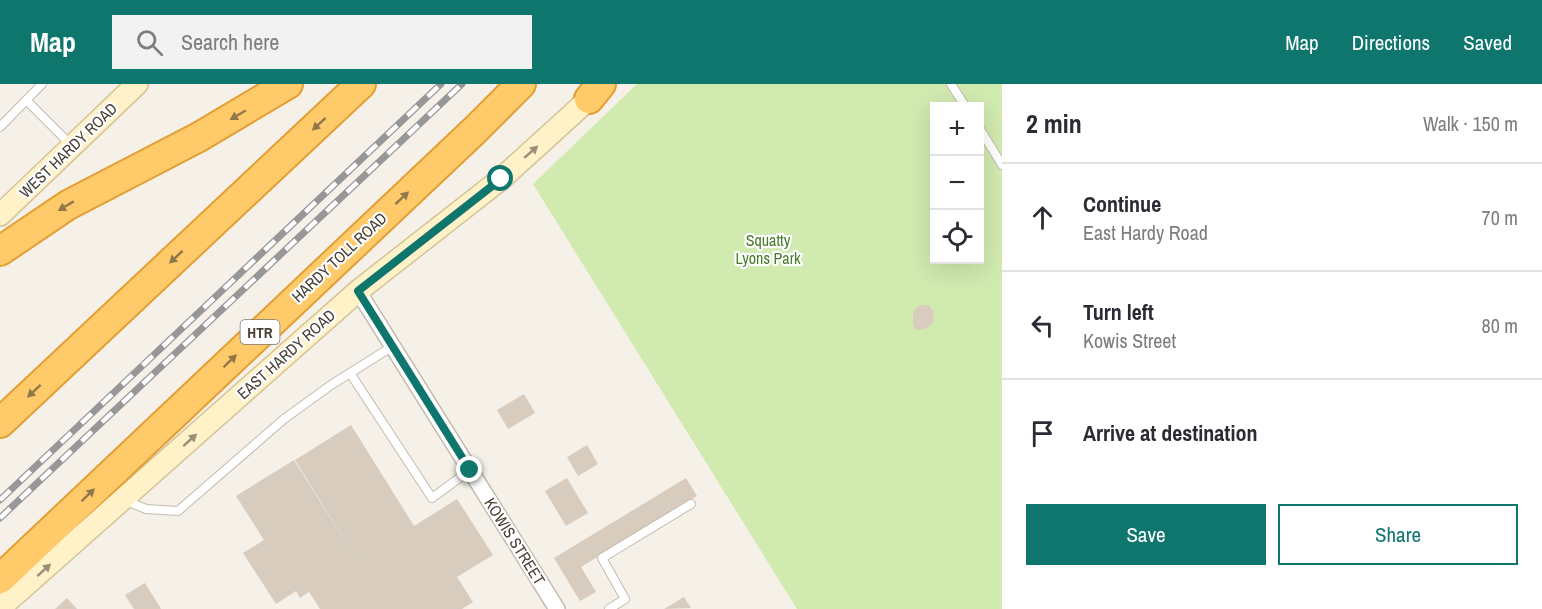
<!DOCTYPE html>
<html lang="en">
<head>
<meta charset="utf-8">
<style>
  body { margin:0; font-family:"Archivo Narrow",sans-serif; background:#f2f2f3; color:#2b2b33 }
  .controls { position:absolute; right:18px; top:18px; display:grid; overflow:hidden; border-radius:0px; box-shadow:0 6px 24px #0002 }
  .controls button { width:54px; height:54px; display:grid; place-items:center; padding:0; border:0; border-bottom:2px solid #e1e1e2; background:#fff; color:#2b2b33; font:30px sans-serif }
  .stop { position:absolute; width:18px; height:18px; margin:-14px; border:4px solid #0f766e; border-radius:50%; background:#fff }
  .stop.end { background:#0f766e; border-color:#fff; box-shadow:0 2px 6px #0008 }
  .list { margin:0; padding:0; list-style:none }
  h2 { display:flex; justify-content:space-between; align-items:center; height:78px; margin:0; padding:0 24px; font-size:26px }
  h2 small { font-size:20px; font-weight:400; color:#7c7c81 }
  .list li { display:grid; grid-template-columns:39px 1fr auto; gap:18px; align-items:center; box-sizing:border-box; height:108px; padding:0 24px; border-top:2px solid #e1e1e2 }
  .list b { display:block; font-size:22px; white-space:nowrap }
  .list p { margin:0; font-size:20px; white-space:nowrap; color:#7c7c81 }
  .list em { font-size:20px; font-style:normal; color:#7c7c81 }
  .actions { display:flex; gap:12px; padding:18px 24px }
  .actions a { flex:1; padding:14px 0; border:2px solid #0f766e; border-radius:0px; text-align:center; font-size:21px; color:#0f766e }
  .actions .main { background:#0f766e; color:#fff }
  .icon { flex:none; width:33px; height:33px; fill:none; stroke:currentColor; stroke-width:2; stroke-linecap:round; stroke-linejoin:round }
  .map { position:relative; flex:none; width:1002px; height:525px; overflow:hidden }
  header { display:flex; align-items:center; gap:36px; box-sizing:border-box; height:84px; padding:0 30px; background:#0f766e; color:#fff }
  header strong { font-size:28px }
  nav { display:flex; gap:33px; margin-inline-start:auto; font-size:21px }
  .search { width:420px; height:54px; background:#f2f2f3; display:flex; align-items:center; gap:15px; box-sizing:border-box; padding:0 21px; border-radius:0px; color:#7c7c81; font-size:22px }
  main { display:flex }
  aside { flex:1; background:#fff }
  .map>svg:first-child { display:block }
</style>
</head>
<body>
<header>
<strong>Map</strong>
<div class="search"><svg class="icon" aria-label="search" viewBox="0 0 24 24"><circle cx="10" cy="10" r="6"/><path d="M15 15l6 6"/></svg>Search here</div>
<nav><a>Map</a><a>Directions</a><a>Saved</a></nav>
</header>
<main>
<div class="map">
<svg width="1002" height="525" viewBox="0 0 1002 525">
  <rect width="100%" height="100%" fill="#f5f1e8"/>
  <path fill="#d1eab0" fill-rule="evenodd" d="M637 0H1002V525H797L533 100ZM934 22H980V176H934Z"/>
  <path fill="#d7ccbd" d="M922 221H929L934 229 933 238 928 244 916 246 913 241V229L916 224Z
    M524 310 535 329 508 345 497 326Z
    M351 341 414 442 457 415 493 471 457 493 473 518 462 525H320L309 508 300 514 296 507 276 520 243 469 264 456 236 412 294 376 358 478 295 376Z
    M587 361 598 380 578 392 567 373Z
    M567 394 588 429 566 442 545 407Z
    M686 394 697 412 581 483 596 508 580 517 554 474Z
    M145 499 161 525H134L125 511Z
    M684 513 691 524 664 525Z
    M67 514 77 525H55Z"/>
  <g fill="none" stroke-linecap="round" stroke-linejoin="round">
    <g stroke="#c3bbad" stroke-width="10">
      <path id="lane" d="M951 0 965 22
        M26 16 72 62
        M0 43 42 0
        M980 45 1002 81
        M350 289 432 414 470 386
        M124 416 146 425 178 427 284 335 331 301 393 262
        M609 525 625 515 602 474 691 420"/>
    </g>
    <g stroke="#c3bbad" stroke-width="18">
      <path id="street" d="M358 207 557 525"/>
    </g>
    <g stroke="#d6c497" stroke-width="24">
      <path id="secondary" d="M0 131 137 0
        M0 524 358 207 501 95 600 5"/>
    </g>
    <g stroke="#e29f35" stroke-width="32">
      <path id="highway" d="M589 15 601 0
        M0 167 68 121 199 53 288 0
        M0 339 361 0
        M0 495 474 47 521 0"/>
    </g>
    <use href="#lane" stroke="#fff" stroke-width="8"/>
    <use href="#street" stroke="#fff" stroke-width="15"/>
    <use href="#secondary" stroke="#fff1c8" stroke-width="21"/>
    <use href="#highway" stroke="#ffca69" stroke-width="28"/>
    <g stroke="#979797" stroke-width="7">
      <path id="rail" d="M0 416 441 0
        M0 434 462 0"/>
    </g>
    <use href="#rail" stroke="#fff" stroke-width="4.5" stroke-dasharray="14" stroke-linecap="butt"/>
  </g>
  <defs><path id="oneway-solid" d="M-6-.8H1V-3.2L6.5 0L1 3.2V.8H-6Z" transform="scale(1.5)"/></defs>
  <g fill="#91784b">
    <use href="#oneway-solid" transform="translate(238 31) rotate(150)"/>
    <use href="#oneway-solid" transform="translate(319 40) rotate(137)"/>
    <use href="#oneway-solid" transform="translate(402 114) rotate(-43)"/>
    <use href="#oneway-solid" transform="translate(66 122) rotate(149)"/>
    <use href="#oneway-solid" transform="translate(176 173) rotate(137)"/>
    <use href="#oneway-solid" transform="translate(230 277) rotate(-44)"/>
    <use href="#oneway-solid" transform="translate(34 307) rotate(137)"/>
    <use href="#oneway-solid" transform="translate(88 411) rotate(-44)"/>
  </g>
  <g fill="#9a9078">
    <use href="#oneway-solid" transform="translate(531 68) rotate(-41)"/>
    <use href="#oneway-solid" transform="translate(190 356) rotate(-42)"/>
    <use href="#oneway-solid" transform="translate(44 486) rotate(-42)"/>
  </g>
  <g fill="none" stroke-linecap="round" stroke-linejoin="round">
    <path stroke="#0f766e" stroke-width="8" d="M470 386 358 207 501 95"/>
  </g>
  <g text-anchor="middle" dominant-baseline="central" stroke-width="4.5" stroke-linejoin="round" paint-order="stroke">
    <rect fill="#fff" stroke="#7f7a73" stroke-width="1.5" x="240.5" y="236" width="39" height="24" rx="4.5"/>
    <g font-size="15" font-weight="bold" fill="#484137">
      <text x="260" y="248">HTR</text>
    </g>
    <g font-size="16" fill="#484137" stroke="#fff">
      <text transform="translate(68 66) rotate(-44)">WEST HARDY ROAD</text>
      <text transform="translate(339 173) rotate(-43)">HARDY TOLL ROAD</text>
      <text transform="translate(286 270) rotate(-42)">EAST HARDY ROAD</text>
      <text transform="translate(515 457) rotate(58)">KOWIS STREET</text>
    </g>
    <g font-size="16" fill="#497c28" stroke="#fff">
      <text x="768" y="156">Squatty<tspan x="768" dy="18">Lyons Park</tspan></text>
    </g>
  </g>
</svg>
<div class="controls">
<button>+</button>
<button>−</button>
<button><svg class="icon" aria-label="locate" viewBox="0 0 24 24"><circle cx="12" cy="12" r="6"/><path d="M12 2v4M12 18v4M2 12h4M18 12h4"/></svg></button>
</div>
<div class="stop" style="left:501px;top:95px"></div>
<div class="stop end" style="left:470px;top:386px"></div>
</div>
<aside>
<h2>2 min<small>Walk · 150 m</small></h2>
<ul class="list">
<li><svg class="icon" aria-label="ahead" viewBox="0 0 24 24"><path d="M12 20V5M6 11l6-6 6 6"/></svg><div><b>Continue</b><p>East Hardy Road</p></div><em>70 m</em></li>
<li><svg class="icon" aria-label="left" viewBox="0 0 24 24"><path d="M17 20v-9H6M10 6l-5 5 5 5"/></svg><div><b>Turn left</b><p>Kowis Street</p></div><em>80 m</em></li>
<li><svg class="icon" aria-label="arrive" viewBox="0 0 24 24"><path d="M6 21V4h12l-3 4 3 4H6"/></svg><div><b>Arrive at destination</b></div></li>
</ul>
<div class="actions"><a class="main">Save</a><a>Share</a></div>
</aside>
</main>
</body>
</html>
